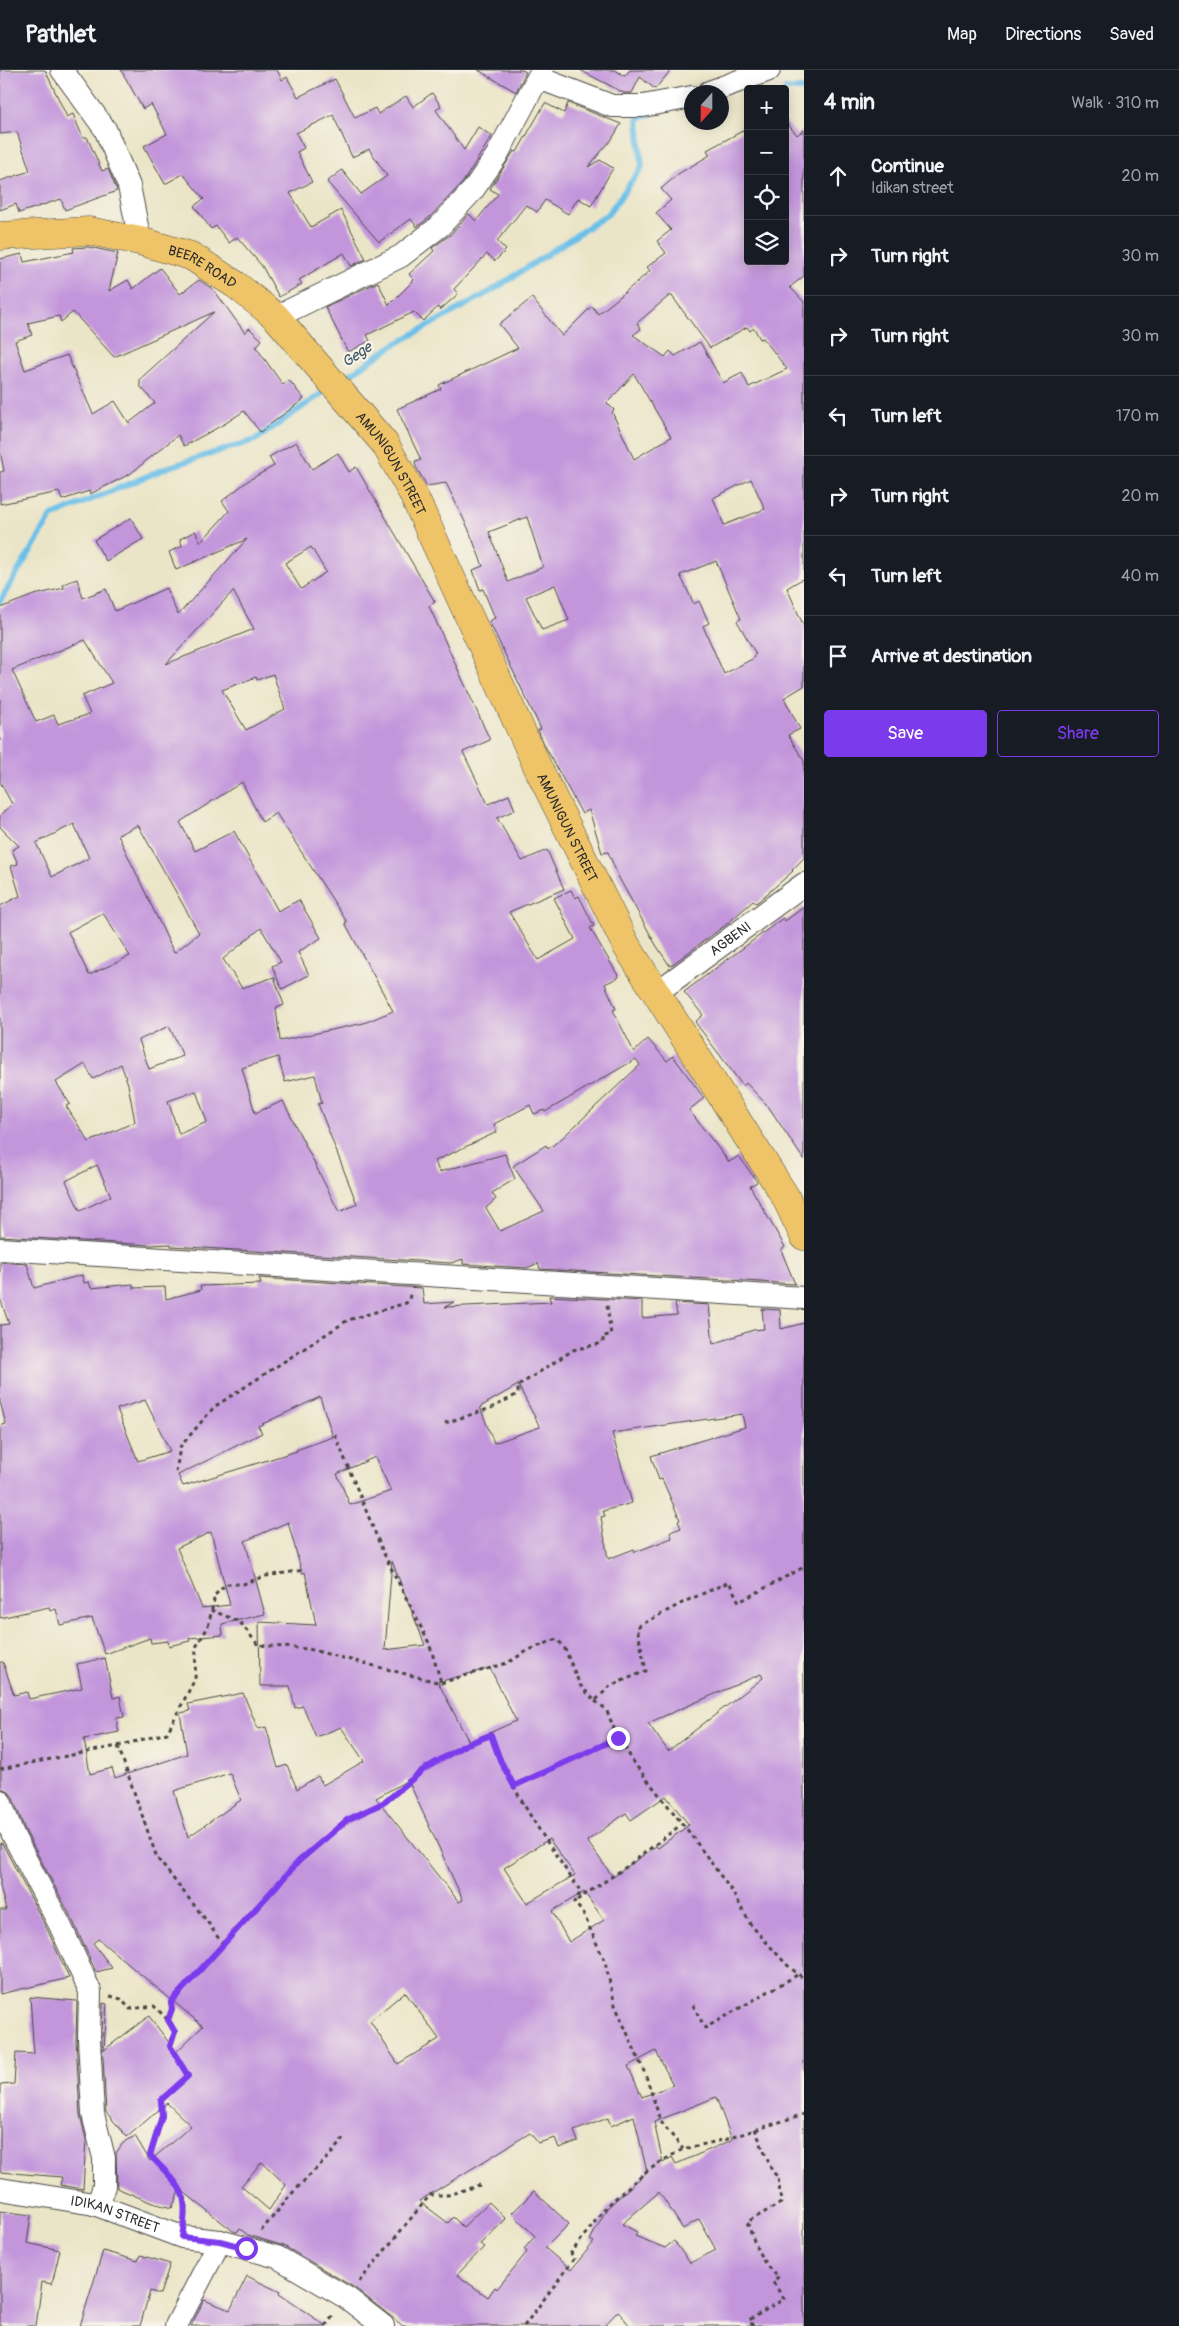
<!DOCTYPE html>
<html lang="en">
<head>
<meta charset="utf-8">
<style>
  body { margin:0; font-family:Pangolin,sans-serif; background:#20242c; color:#f1f3f6 }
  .controls { position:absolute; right:15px; top:15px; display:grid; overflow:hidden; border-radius:5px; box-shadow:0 2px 12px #0003 }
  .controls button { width:45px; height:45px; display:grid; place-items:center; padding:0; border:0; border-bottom:1px solid #363941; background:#171b24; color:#f1f3f6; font:25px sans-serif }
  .compass { position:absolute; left:684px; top:15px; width:45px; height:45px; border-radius:50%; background:#171b24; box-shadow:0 2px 12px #0003; rotate:201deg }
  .stop { position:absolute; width:15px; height:15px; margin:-11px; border:4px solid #7c3aed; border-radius:50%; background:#fff }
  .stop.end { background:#7c3aed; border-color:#fff; box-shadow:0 1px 5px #0008 }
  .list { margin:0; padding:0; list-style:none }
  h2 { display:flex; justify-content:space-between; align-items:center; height:65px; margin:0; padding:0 20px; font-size:21px }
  h2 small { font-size:16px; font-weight:400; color:#9ea1a6 }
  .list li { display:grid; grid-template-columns:32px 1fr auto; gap:15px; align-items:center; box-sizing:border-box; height:80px; padding:0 20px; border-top:1px solid #363941 }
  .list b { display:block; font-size:19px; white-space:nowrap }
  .list p { margin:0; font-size:16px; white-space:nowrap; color:#9ea1a6 }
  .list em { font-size:16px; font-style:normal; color:#9ea1a6 }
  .actions { display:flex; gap:10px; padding:15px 20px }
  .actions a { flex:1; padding:11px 0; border:1px solid #7c3aed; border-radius:5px; text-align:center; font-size:18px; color:#7c3aed }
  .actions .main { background:#7c3aed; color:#fff }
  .icon { flex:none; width:28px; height:28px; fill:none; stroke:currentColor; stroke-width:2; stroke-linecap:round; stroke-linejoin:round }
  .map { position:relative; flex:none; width:804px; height:2256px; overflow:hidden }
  header { display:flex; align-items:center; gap:30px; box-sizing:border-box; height:70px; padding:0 25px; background:#171b24; border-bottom:1px solid #363941 }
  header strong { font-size:24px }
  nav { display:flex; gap:28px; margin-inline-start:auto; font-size:18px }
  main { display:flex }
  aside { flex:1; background:#171b24 }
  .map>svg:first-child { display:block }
</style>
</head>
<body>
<header>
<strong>Pathlet</strong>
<nav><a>Map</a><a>Directions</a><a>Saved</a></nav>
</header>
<main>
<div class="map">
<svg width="804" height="2256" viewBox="0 0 804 2256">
  <rect width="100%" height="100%" fill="#f7f3e8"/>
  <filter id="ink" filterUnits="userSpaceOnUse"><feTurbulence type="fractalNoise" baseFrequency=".02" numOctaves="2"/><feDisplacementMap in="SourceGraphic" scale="10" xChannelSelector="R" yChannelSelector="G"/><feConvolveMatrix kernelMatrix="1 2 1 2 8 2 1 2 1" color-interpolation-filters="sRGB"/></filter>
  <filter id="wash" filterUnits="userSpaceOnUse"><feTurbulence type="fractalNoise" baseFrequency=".0096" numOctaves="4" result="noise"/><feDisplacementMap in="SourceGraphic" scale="20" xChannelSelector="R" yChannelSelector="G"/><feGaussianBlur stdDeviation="1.12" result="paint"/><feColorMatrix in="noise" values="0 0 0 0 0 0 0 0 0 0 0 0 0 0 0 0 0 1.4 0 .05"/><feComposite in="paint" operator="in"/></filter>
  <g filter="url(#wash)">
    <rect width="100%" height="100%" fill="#ebe5c8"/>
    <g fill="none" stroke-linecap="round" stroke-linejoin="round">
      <path stroke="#6bc0e8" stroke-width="6" d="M785 19H804
        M339 312 392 276 493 220 608 144 642 97 638 48 649 45
        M0 531 52 446 169 397 255 370 328 319"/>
    </g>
    <g id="blocks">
      <path fill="#c396dc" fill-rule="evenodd" d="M0 0H45L67 47 73 44 83 68 87 67 102 101 108 99 117 121 65 140 61 129 19 143 16 134 0 140V111L30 101 17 62 0 64Z
        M121 0H277L282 10 287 7 298 27 335 9 355 48 375 38 378 44 406 26 413 37 432 23 441 36 436 40 464 80 478 57 492 66 463 112 431 146 417 157 411 149 379 172 327 112 342 100 361 124 387 106 369 79 352 87 333 45 296 63 304 78 297 82 312 112 290 123 311 157 341 140 366 189 351 196 344 183 299 210 302 214 279 227 262 196 237 167 229 173 216 156 211 159 194 136 204 129 183 104 165 114 144 76 167 64 151 34 143 39Z
        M478 0H522L526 2 516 22Z
        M580 0H615L625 6 630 0H671L655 19 640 7 632 23H624Z
        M545 33 564 43 568 33 621 54 612 69 588 97 600 90 613 98 591 136 578 128 568 144 545 130 537 142 526 135 497 171 506 180 495 191 487 184 454 219 458 224 440 240 438 237 423 251 414 242 367 265 370 271 348 282 325 237 378 212 389 235 414 210 409 204 434 181 432 178 450 165 469 144 476 151 498 124 490 119 514 81 517 82Z
        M785 51 797 65 804 60V206L790 217 804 232V508L787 518 804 557V616L784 628 800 659 788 665 804 691V788L792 800 793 801 760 830 756 833 753 831 727 854 670 896 656 875 619 808 608 782 602 783 589 740 582 744 545 676 538 660 541 659 489 551 495 548 483 519 480 520 473 500 483 496 468 458 446 413 427 416 416 397 415 391 421 390 397 339 441 319 439 315 518 278 499 254 532 228 562 266 592 236 598 244 617 229 650 201 647 197 666 183 657 171 671 160 656 143 671 130 661 119 678 104 710 85 707 80 748 58V191H785ZM669 226H672L710 278 747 257 750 261 754 258 760 269 763 268 787 299 749 317 742 303 723 313 700 272 675 286 670 281 665 287 633 265 641 259 637 253ZM634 304 671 367 634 389 612 342 614 340 607 333ZM751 409 765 439 724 455 713 428ZM527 447 543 497 508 512 489 462ZM716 491 741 549 737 551 756 584 753 586 754 588 724 604 703 556 709 553 699 531 694 534 680 505ZM555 515 569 550 542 560 526 527Z
        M88 177 118 183 109 221 128 210 133 219 160 198 180 224 199 210 214 220 245 263 249 258 262 270 256 277 283 315 289 310 304 329 260 362 244 341 226 353 184 376 178 365 130 404 90 424 89 421 62 430 59 422 0 434V402L4 401 0 381V189L22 184 24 192 74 182 73 178ZM73 242 114 287 214 242 140 309V316L155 333 129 353 115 331 93 344 67 285 25 300 15 271 32 265 28 253 59 246 61 252Z
        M296 372 312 399 338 383 349 402 356 397 435 532 429 536 490 670 463 682 488 734 509 725 515 740 497 748 522 791 547 780 564 819 509 842 538 890 575 869 554 828 571 820 575 828 579 826 594 856 590 858 619 907 605 914 616 939 613 940 634 982 648 969 667 991 673 986 704 1028 689 1040 729 1092 739 1086 757 1112 750 1116 785 1177 781 1180 795 1214 540 1199 538 1193 527 1198 463 1194V1189L451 1193 171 1176V1174L151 1175 0 1166V836L20 826 11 796 18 794 12 780 19 776 0 757V745L12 734 0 712V538L34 525 64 518 63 514 77 509 83 528 106 519 115 541 166 518 178 545 247 469 176 500 169 482 182 476 180 469 195 461 201 472 229 441 222 431 249 410 274 396 269 387ZM311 477 326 502 301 519 285 493ZM233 521 254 559 166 594ZM85 570 112 613 82 626 90 644 58 654 54 645 36 652 12 600ZM273 604 285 639 246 660 222 620 256 607 257 610ZM242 712 262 752 276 743 347 852 345 853 393 941 364 953 280 971 276 938 284 935 274 907 242 918 223 889 261 858 281 892 272 896 282 919 309 905 298 882 321 868 299 830 278 841 234 761 195 781 180 752ZM74 754 89 788 52 807 36 773ZM138 755 199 863 174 883 118 765ZM103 843 130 886 89 905 68 862ZM169 956 183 986 149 999 139 970ZM278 987 285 1012 315 1005 322 1033 318 1034 357 1134 339 1142 283 1031 255 1043 242 998ZM636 989 640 995 561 1069 548 1079 546 1075 513 1096 544 1141 500 1161 486 1138 496 1129 492 1123 515 1109 505 1084 439 1102 435 1091 497 1062 494 1054 530 1035 534 1044 544 1040 545 1042ZM85 994 93 1009 121 994 128 1014 135 1052 89 1072 66 1036 70 1034 56 1012ZM196 1021 207 1052 179 1064 168 1031ZM97 1095 111 1126 80 1141 66 1111Z
        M131 448 143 469 106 491 94 470Z
        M804 837V1090L768 1036 746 1013 743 1016 695 952 703 945 684 922 783 848 785 851Z
        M0 1192 27 1194 34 1218 82 1205 84 1213 89 1212 91 1218 133 1214V1218L165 1217 166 1229 201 1220 200 1216 261 1214 259 1208 422 1218 424 1234 454 1232 445 1237 551 1232 549 1226 642 1231V1248L677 1245 675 1233 709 1235 713 1274 753 1260 764 1259 762 1239 780 1240 781 1259 804 1253V2256H630L618 2241 604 2256H403L355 2218 284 2176 248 2165 240 2159 237 2162 233 2161 180 2119 172 2138 152 2133 117 2118 116 2083 123 2073 135 2066 150 2091 191 2056 167 2033 127 2067 106 2042 102 1969 103 1933 107 1934 104 1980 149 1946 176 1982 203 1956 98 1869 93 1873 112 1898 96 1902 72 1849 25 1760 12 1726 8 1721 1 1718 0 1592H3L14 1625 27 1622 29 1629 82 1618 77 1594 105 1588 113 1628 120 1626 124 1647 116 1648 119 1662 84 1669 90 1704 112 1698 115 1708 187 1684 180 1643 190 1641 188 1634 243 1623 258 1659 266 1657 278 1698 287 1695 297 1719 318 1706 323 1715 364 1691 341 1657 316 1667 303 1636 295 1638 290 1616H260L259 1552 316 1555 305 1502 302 1503 288 1452 245 1471 265 1544 222 1554 223 1565 189 1568 190 1571 169 1576 168 1571 151 1573 150 1568 105 1584 92 1548 60 1555 56 1539 50 1541 49 1537 0 1548V1356L6 1354 0 1332V1255L9 1254 0 1228ZM518 1315 540 1357 494 1373 480 1337ZM320 1327 333 1367 296 1380 297 1381 183 1416 178 1405 262 1363 258 1356ZM145 1330 170 1381 138 1391 117 1339ZM742 1344 745 1357 651 1386 659 1410 662 1409 680 1450 678 1451 681 1458 670 1462 672 1468 635 1482 634 1479 608 1489 601 1447 605 1446 603 1441 632 1433 612 1363ZM375 1387 391 1421 350 1435 337 1404ZM211 1462 230 1535 202 1538 177 1478ZM392 1491 425 1575 385 1580ZM490 1598 516 1651 469 1672 438 1612ZM761 1604 763 1608 668 1681 648 1653ZM230 1703 241 1730 188 1767 174 1721ZM408 1710 463 1830 459 1832 376 1728ZM666 1726 689 1755 658 1778 656 1776 613 1807 587 1771 626 1743 631 1750ZM549 1769 575 1805 527 1833 504 1798ZM584 1822 604 1850 569 1872 552 1841ZM405 1922 439 1969 398 1994 370 1951ZM656 1981 673 2015 642 2027 628 1996ZM716 2027 732 2070 676 2094 672 2087 663 2093 654 2052ZM634 2046 647 2102 607 2138 590 2170 594 2172 571 2200 545 2178 569 2154 534 2121 512 2143 535 2166 524 2179 527 2182 497 2219 495 2217 488 2227 457 2205 484 2177 480 2174 506 2149 489 2132 463 2157 453 2147 448 2153 419 2131 530 2063 538 2073 555 2068 559 2078 578 2071 574 2061 608 2048 611 2056ZM262 2092 286 2115 269 2140 241 2116ZM659 2122 683 2159 699 2149 716 2180 690 2193 674 2171 665 2178 635 2166 637 2162 622 2154Z
        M2 1773 48 1861 69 1908 0 1924V1840H6L0 1816V1774Z
        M30 1927 77 1931 76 1970 80 2045 86 2069 83 2119 60 2115 62 2107 0 2102V2015L14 2014 16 1983 34 1984Z
        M0 2141 31 2145 27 2173 60 2180 52 2214 42 2212 36 2256H0Z
        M103 2181 138 2191 140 2185 170 2194 160 2224 150 2221 140 2256H80Z
        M247 2206 280 2222 279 2224 326 2256H191L204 2230 230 2240Z"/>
    </g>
  </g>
  <g filter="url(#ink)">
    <use href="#blocks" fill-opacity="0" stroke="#484743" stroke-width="1"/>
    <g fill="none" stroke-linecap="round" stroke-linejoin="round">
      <g stroke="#484743" stroke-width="24">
        <g id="minor">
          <path d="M62 0 105 59 129 116 140 171"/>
          <path d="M539 8 612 36H643L692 27"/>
          <path d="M709 22 769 0"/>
          <path d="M276 247 401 186 440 156 473 120 497 85 542 0"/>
          <path id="s1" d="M656 923 804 814"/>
          <path d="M0 1179 804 1228"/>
          <path d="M0 1731 13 1765 60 1855 90 1921 89 1969 93 2044 104 2088V2116L99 2131 94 2134"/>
          <path id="s2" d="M0 2119 94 2134 182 2167 220 2171 277 2187 347 2228 383 2256"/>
          <path d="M176 2256 220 2171"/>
        </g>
      </g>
      <g stroke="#484743" stroke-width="29">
        <g id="major">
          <path id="s3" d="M0 166 89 161 140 171 191 186 236 215 276 247 385 374 413 424 539 700 626 875 785 1126 804 1166"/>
        </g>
      </g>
      <path stroke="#484743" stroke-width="3" stroke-dasharray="4 4" stroke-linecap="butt" d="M445 1353 491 1338 518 1324V1316L573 1280 603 1273V1266L611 1265 607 1235
        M335 1365 383 1482 429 1573 441 1612
        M176 1402 180 1377 214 1337 348 1250 406 1233 409 1231 410 1224
        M211 1540 240 1552 258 1575 308 1579 441 1613 507 1593 529 1580 557 1569 564 1577 580 1615 595 1631 610 1616 646 1601 637 1557 686 1531 729 1512 739 1532 804 1497
        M595 1631 606 1639 618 1668 622 1671 633 1692 689 1762 733 1823 751 1855 786 1894 804 1909
        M118 1676 157 1788 209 1854 223 1875
        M0 1699 118 1676 167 1663 195 1609 196 1577 208 1557 215 1525 226 1514H243L266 1506 304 1500
        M514 1716 618 1668
        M577 1830 629 1795 683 1753
        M110 1926 121 1929 130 1939 154 1936 168 1950
        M693 1935 705 1958 799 1904
        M185 2147V2127L181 2119 150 2085 162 2046 161 2030 188 2006 170 1976 175 1962 168 1950 172 1939 171 1932 299 1791 347 1750 385 1732 423 1699 465 1675 491 1665C511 1722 547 1772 581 1822L574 1832 583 1843 605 1892 615 1935 646 2006 661 2052 683 2079
        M261 2161 295 2120 331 2084 343 2069
        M359 2212 430 2125H448L480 2115
        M325 2256 334 2245
        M524 2256 574 2189 571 2183 606 2137 644 2103 664 2090 683 2079 727 2069 804 2044
        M753 2256 749 2250 784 2229 773 2212 779 2206C760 2195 755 2172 747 2152L781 2133 778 2107 772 2101 755 2059"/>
      <use href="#minor" stroke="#fff" stroke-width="22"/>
      <use href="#major" stroke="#efc469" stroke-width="28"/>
    </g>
  </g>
  <g fill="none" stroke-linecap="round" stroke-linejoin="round" filter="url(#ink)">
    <path stroke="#7c3aed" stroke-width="6" d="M246 2178 220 2171 182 2167C190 2118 181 2119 150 2085L162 2046 161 2030 188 2006 170 1976 175 1962 168 1950 172 1939 171 1932 299 1791 347 1750 385 1732 423 1700 465 1675 491 1665 500 1690 514 1716 618 1668"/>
  </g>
  <g text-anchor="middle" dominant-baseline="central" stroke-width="4.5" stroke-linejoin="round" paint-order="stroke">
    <g font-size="14" fill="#2b2b2b" stroke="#f7f3e8">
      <text stroke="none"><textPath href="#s3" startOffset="209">BEERE ROAD</textPath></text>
      <text stroke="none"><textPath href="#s3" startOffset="486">AMUNIGUN STREET</textPath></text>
      <text stroke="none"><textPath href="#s3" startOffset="891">AMUNIGUN STREET</textPath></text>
      <text stroke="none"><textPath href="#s1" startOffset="92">AGBENI</textPath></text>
      <text stroke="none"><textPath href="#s2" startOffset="118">IDIKAN STREET</textPath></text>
    </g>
    <g font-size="15" font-style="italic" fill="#3e5864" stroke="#f7f3e8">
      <text transform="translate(357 285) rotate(-34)">Gege</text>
    </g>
  </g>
</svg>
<div class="controls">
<button>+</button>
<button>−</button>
<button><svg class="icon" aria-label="locate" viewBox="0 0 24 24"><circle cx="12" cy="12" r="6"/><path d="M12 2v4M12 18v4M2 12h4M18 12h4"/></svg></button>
<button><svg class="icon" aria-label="layers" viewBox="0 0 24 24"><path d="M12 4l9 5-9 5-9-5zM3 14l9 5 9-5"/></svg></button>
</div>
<svg class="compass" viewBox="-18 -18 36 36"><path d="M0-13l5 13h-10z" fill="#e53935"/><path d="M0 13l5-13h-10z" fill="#9ea1a6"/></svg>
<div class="stop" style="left:246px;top:2178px"></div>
<div class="stop end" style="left:618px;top:1668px"></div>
</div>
<aside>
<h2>4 min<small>Walk · 310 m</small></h2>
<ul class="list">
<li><svg class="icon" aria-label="ahead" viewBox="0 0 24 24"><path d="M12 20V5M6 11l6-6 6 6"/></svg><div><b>Continue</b><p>Idikan street</p></div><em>20 m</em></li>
<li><svg class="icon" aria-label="right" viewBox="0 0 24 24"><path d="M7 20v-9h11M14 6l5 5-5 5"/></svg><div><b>Turn right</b></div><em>30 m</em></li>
<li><svg class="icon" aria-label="right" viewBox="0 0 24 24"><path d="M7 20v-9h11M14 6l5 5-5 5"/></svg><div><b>Turn right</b></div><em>30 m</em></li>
<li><svg class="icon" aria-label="left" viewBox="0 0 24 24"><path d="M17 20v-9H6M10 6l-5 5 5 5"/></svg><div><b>Turn left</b></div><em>170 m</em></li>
<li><svg class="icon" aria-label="right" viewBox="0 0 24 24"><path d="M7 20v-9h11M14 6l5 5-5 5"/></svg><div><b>Turn right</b></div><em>20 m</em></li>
<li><svg class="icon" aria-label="left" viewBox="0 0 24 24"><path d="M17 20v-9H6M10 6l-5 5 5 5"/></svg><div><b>Turn left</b></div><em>40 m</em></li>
<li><svg class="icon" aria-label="arrive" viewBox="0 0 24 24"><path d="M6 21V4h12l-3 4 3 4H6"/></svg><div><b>Arrive at destination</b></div></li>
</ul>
<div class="actions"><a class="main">Save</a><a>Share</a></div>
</aside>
</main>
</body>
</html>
